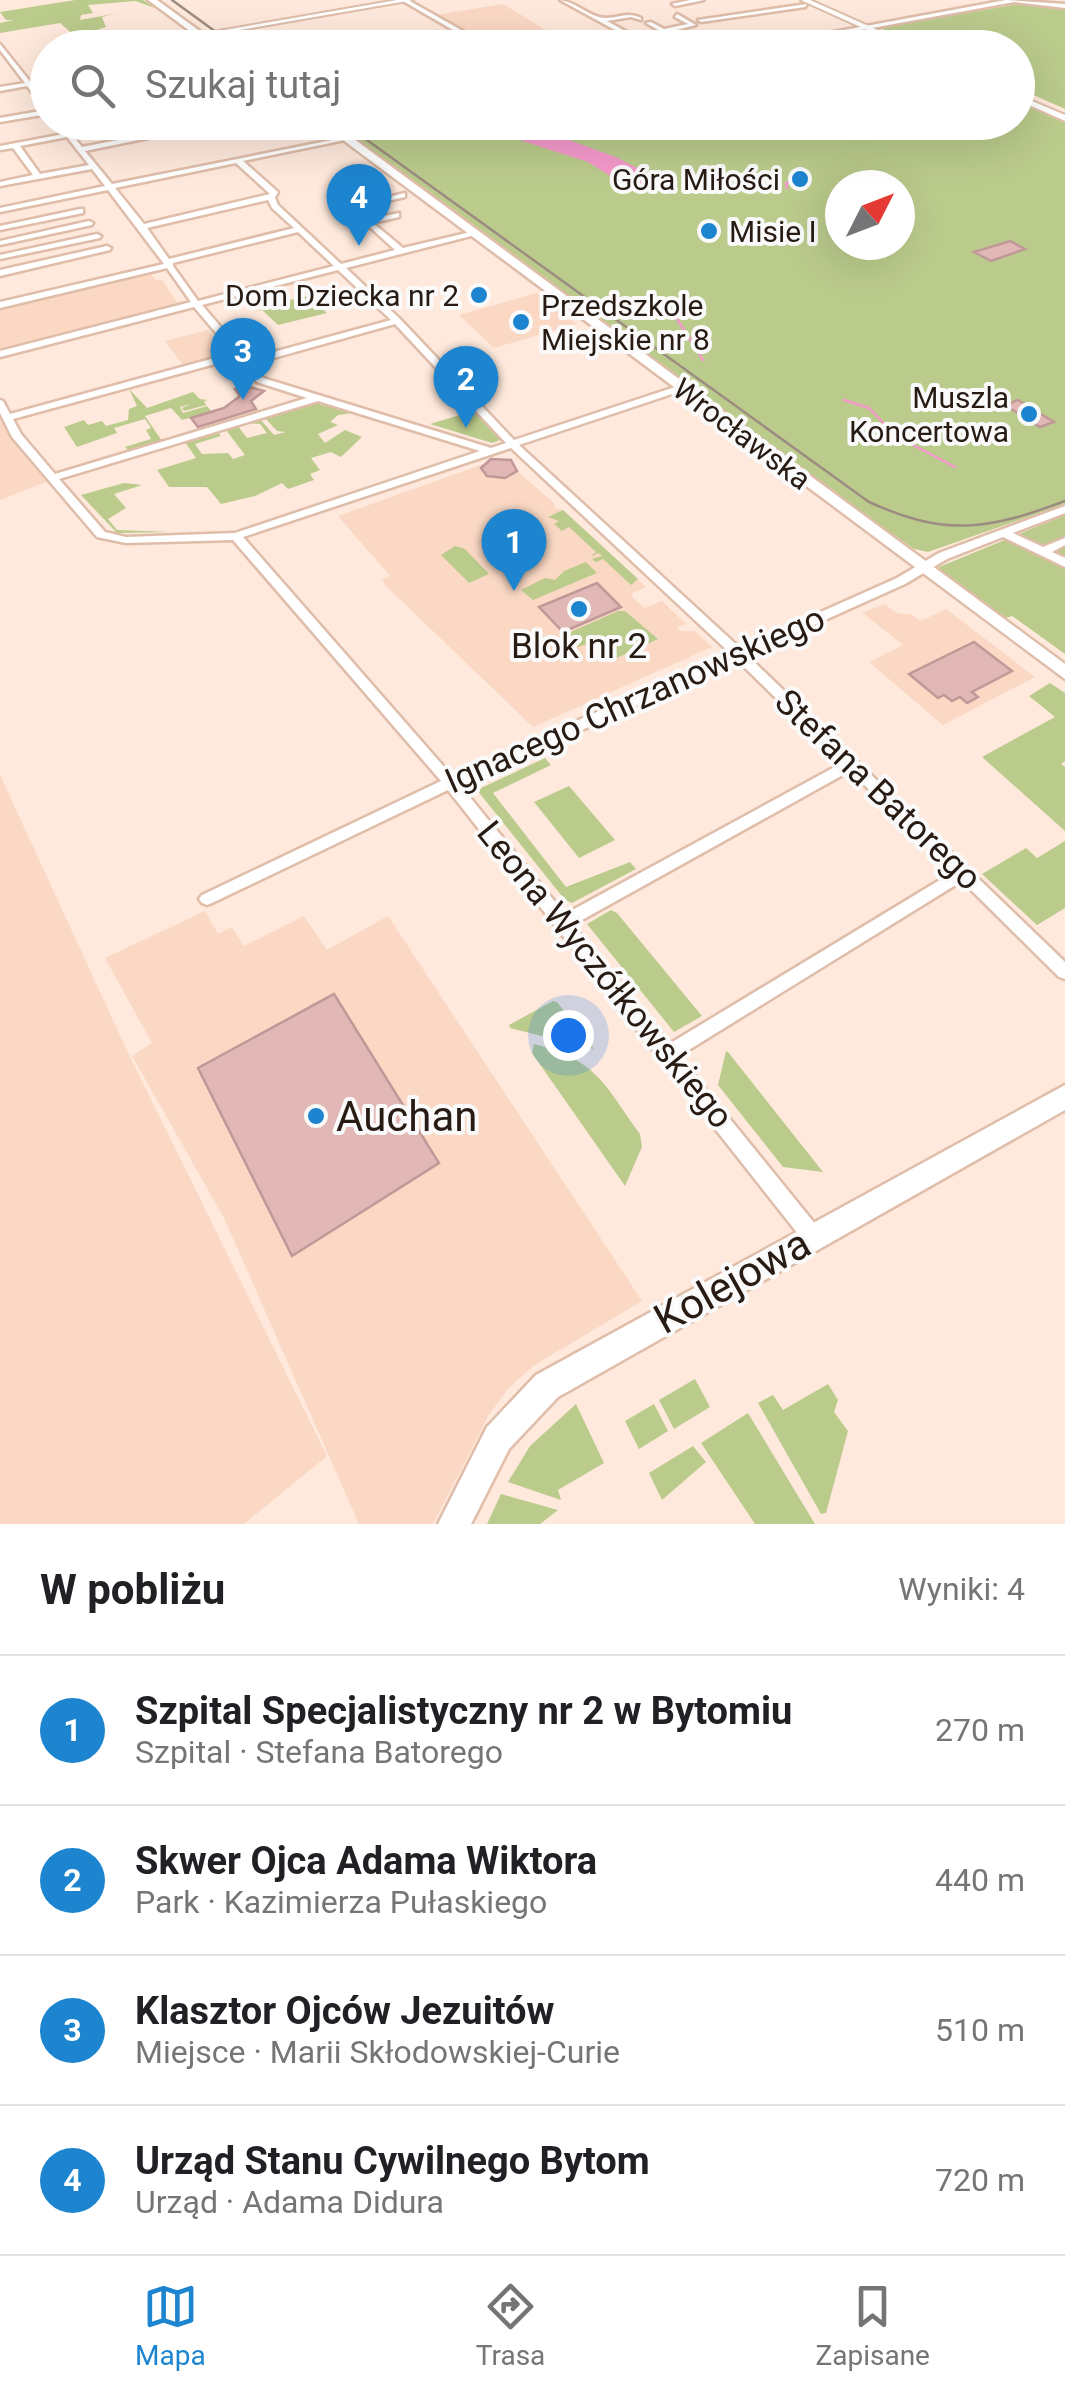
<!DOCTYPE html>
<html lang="pl">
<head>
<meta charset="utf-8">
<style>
  body { margin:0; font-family:Roboto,sans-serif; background:#f6f6f6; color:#202124 }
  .compass { position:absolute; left:825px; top:170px; width:90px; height:90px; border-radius:50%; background:#fff; box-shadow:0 10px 40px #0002; rotate:48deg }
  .you { position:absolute; left:568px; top:1035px; width:35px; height:35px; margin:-25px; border:8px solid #fff; border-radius:50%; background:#1a73e8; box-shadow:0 0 0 15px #1a73e833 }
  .badge { display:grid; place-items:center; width:65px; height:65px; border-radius:50%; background:#1d85cf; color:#fff; font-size:32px; font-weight:700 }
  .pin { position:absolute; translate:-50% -82px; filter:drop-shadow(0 2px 5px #0008) }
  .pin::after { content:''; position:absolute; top:52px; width:35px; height:30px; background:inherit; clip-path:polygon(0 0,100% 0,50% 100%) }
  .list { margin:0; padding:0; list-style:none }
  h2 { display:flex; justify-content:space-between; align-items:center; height:130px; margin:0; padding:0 40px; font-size:42px }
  h2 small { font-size:32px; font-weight:400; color:#757577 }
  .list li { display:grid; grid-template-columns:65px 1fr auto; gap:30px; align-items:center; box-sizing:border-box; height:150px; padding:0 40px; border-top:2px solid #e0e0e0 }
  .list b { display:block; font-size:38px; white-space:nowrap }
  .list p { margin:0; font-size:32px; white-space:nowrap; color:#757577 }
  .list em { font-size:32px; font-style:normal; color:#757577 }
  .icon { flex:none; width:55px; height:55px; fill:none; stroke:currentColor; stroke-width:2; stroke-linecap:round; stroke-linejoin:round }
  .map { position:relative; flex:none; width:1065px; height:1524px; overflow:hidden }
  .search { position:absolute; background:#fff; box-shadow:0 10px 40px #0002; left:30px; right:30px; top:30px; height:110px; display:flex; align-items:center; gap:25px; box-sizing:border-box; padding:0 35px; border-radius:55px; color:#757577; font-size:38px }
  .sheet { height:730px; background:#fff }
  nav { display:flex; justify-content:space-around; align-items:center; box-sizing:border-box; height:140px; border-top:2px solid #e0e0e0; background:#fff; font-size:28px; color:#757577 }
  nav a { display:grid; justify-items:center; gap:5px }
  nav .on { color:#1d85cf }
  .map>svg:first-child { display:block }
</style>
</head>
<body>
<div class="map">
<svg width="1065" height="1524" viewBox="0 0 1065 1524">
  <rect width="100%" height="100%" fill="#fee9dc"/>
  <path fill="#fad8c4" d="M503 4 557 37 491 47 436 15Z
    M151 274 155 280H162L178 304 0 349V308Z
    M537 293 577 324 494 348 459 315Z
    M208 330 227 353 183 365 165 341Z
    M0 415 11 436 48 481 0 500Z
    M500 458 513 462 517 471 554 503 555 508 563 510 646 587 632 593 633 598 645 608 662 601 686 624 677 627 680 631H695L712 647 533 727 385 585 382 580 390 576 338 516Z
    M884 604 899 614H911L921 621 946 609 1035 677 943 725 869 662 903 645 863 613Z
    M0 775 130 1057 327 1456 244 1524H0Z
    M205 911 218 934 232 927 244 946 304 916 327 950 388 916 642 1301 533 1366 508 1389 489 1415 433 1524H359L224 1218 132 1056 152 1043 105 958Z"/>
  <path fill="#bbcb8c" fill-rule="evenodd" d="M75 0H143L155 8 135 1 88 5 93 13 81 15 80 20 114 14 102 17 106 27 97 30H125L87 44 124 45 165 35 154 39 161 45 176 44 77 47 79 44H70L83 43 60 23 0 33V23L14 20H6L0 12Z
    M1024 3 1065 7V109L1018 88V48L925 47 880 28Z
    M855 30 895 47 759 48Z
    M1018 102 1065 123V504L928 552 914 549 848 503 331 123 1018 122ZM840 185H900V245H840Z
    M302 296 309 297 327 313 278 325 262 310 254 312Z
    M129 389 147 408 193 392 200 399 208 400 204 401 206 405 184 411 182 408 191 404 180 407 183 413 207 406 212 412 182 420 171 408 145 416 162 441 129 451 125 447 151 439 146 430 151 428 145 419 114 428 117 433 77 447 64 427 84 420 88 425 102 421 106 426 128 420 129 409 137 406Z
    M315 403 351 413 338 415 330 422 338 425 318 434 325 443 345 430 362 437 341 457 331 452 311 458 320 470 310 474 314 480 288 489 282 483 255 496 221 504 207 487H169L157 470 196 458 185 442 218 432 221 436 195 444 202 454 228 453 233 459 245 455 226 430 238 426 247 438 267 433 260 424 246 423 260 419 274 435 286 432 277 431 265 418Z
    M473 411 503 439 492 443 430 424Z
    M124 483 142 485 114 494 126 508 108 519 117 530 170 532 117 533 81 495Z
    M563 510 638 579 631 585 603 559 596 562 592 559 602 556 598 553 590 557 596 552 569 527 562 531 554 524 559 521 548 517Z
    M1065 515V654L1012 616 1003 619 942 573 939 567Z
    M455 546 465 549 489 574 469 583 441 555Z
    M586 562 597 573 533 600 521 590 545 578 555 580 564 571Z
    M618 611H625L658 639 610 661 590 643 578 647 566 634Z
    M1050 683 1065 693V761L1061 764 1065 767V831L982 757 1055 717 1029 696Z
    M545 758 551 765 493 793 566 887 630 862 636 869 572 903 565 900 477 790Z
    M569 786 615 840 579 858 534 802Z
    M1065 841V908L1037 925 982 874 1026 848 1037 858Z
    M611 910 617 913 702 1016 674 1032 587 924Z
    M553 1001 557 1002 594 1049 510 1028 509 1025Z
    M534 1044C598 1061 603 1083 640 1134L642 1147 625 1186 532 1053Z
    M726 1051 728 1052 823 1172 783 1167 718 1085Z
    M695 1379 710 1407 674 1429 659 1400Z
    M828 1384 838 1400 834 1412 848 1431 826 1513 821 1514 758 1403 773 1395 783 1410Z
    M576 1404 604 1463 558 1490 561 1500 508 1482 530 1446Z
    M654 1404 668 1431 639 1449 625 1421Z
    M748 1413 815 1524H755L701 1443Z
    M693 1446 706 1462 662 1500 649 1473Z
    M501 1494 558 1510 540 1524H487Z"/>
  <path fill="#f499cb" d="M467 123H533L552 134 616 157 660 180 664 187 639 194 588 162Z"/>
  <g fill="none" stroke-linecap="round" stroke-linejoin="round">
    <path stroke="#f499cb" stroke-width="2.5" d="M787 188 786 183 803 182
      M677 319 703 360
      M844 400 869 408 896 436 955 467"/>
  </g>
  <path fill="#e2b8b7" stroke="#c09897" stroke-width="2.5" d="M1010 241 1025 249 991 261 974 252Z
    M246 386 264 391 251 401 256 409 198 427 191 418 224 408 240 396 235 389Z
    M1018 400 1054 422 1040 427 1005 405Z
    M491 459 511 460 517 471 505 478 487 476 481 468Z
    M597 583 621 607 563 632 539 607Z
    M974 642 1012 671 972 692 978 697 967 703 960 697 952 701 944 695 938 698 909 674Z
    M334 994 439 1163 292 1256 198 1068Z"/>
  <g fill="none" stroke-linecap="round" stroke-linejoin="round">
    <g stroke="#dfbda9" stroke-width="5">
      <path id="minor" d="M408 0 491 47 492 48H484L403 1Z
        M560 0C575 2 585 13 599 17 614 21 626 10 641 18V20L631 17 607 21 656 48H648Z
        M690 0H704L675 6 672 4Z
        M1006 0 1065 4V8L1014 2 763 48H747Z
        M807 4 805 7 701 22 698 20Z
        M677 14 696 25 669 32 698 48H690L646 23 651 22 664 29 688 24 675 17Z
        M0 44 48 104V114L0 122V118L46 110 27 86 0 91V87L25 83 0 50Z
        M55 122H62L82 147 210 122H226L85 151 112 184 347 137 345 140 243 161 278 192 275 198 278 205 341 264 395 250 350 209 349 207 353 205 405 193V197L358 208 369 219 399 213V217L373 223 403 248 475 231V235L346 268 400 319 454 376 492 367V371L458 381 514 440 678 386H684V390L519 445 740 648 897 578 939 553 1065 506V513L1013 533 1043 547 1065 538V545L1052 552 1065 558V567L1003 537 947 559 905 584 747 655 1065 962V979L1059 977 962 881 679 1056 820 1230 822 1237 820 1244 813 1246 806 1244 448 790 212 903 207 905 202 903 199 899 202 895 441 781 233 540 126 543 97 537 12 437 0 413V400L3 401 10 414 233 353 194 307 0 357V351L191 302 167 268 0 308V302L164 264 108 190 0 212V208L105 186 92 169 0 186V182L33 175 13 148 0 150V146L64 134ZM67 137 89 165 40 174 20 146ZM236 163 270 194 144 224 115 188ZM268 200 272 208 294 228 169 259 147 228ZM298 232 334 266 198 301 173 266V263ZM338 270 391 320 248 359 202 305ZM395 324 506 443 491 448 263 378 252 364ZM237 358 257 382 307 398 55 474 21 434 13 419ZM318 401 480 451 235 533 126 537 105 532 59 479ZM511 448 730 653 452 776 243 537ZM737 660 842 763 565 914 460 785ZM850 771 953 872 669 1044 573 925Z
        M80 209H83V213L0 230V226Z
        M89 221 93 223 92 225 0 245V241Z
        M97 234 101 236 100 238 0 259V255Z
        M107 246 111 248 110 250 0 276V270Z"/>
    </g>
    <g stroke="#dfbda9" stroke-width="4">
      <path id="tertiary" d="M397 0H413L199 37 195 35Z
        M801 0H810L918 48H907Z
        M1018 95 1065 115V121L1018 100Z"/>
    </g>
    <g stroke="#dfbda9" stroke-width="5">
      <path id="secondary" d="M148 0H157L223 48H213Z
        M319 122H331L1065 664V679Z
        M1065 1085V1110L558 1397 509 1449 471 1524H438L487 1427 536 1375Z"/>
    </g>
    <use href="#minor" fill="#fff" fill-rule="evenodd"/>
    <use href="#tertiary" fill="#fff" fill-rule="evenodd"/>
    <use href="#secondary" fill="#fff" fill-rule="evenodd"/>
    <path stroke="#9c8c81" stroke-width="2.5" d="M172 0 238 48
      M342 122 869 502C946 537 988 530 1065 501"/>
  </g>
  <g fill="#1d85cf" stroke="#fafafa" stroke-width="4">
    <circle cx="800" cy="179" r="10"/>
    <circle cx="709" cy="231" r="10"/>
    <circle cx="479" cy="295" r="10"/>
    <circle cx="521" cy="322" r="10"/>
    <circle cx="1029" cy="414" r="10"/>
    <circle cx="579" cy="609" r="10"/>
    <circle cx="316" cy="1116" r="10"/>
  </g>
  <g text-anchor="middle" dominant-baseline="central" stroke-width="8" stroke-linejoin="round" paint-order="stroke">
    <g font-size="30" fill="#271b13" stroke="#fafafa" text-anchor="end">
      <text x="780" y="179">Góra Miłości</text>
      <text x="729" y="231" text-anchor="start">Misie I</text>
      <text x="459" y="295">Dom Dziecka nr 2</text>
      <text x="541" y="305" text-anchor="start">Przedszkole<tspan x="541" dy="34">Miejskie nr 8</tspan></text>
      <text x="1009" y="397">Muszla<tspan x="1009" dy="34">Koncertowa</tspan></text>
    </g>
    <g font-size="30" fill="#271b13" stroke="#fafafa">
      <text transform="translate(742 434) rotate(37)">Wrocławska</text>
    </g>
    <g font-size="35" fill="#271b13" stroke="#fafafa">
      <text x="579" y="646">Blok nr 2</text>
    </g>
    <g font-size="35" fill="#271b13" stroke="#fafafa">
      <text transform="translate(635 700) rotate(-24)">Ignacego Chrzanowskiego</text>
      <text transform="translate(878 790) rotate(44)">Stefana Batorego</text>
      <text transform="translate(605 975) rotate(51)">Leona Wyczółkowskiego</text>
    </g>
    <g font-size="42" fill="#271b13" stroke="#fafafa" text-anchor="start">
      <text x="336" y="1116">Auchan</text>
    </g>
    <g font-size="42" fill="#271b13" stroke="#fafafa">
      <text transform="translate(732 1281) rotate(-29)">Kolejowa</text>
    </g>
  </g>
</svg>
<svg class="compass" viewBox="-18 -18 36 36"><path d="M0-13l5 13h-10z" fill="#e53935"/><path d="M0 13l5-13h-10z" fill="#757577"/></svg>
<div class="you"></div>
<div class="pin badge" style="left:514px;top:591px">1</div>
<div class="pin badge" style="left:466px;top:428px">2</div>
<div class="pin badge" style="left:243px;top:400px">3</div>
<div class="pin badge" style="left:359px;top:246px">4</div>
<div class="search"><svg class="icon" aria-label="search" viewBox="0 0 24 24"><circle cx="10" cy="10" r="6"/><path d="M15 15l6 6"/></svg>Szukaj tutaj</div>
</div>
<section class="sheet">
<h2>W pobliżu<small>Wyniki: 4</small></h2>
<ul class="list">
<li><span class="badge">1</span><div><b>Szpital Specjalistyczny nr 2 w Bytomiu</b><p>Szpital · Stefana Batorego</p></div><em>270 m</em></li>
<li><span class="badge">2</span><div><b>Skwer Ojca Adama Wiktora</b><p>Park · Kazimierza Pułaskiego</p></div><em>440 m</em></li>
<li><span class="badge">3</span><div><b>Klasztor Ojców Jezuitów</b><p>Miejsce · Marii Skłodowskiej-Curie</p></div><em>510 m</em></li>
<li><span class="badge">4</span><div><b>Urząd Stanu Cywilnego Bytom</b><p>Urząd · Adama Didura</p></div><em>720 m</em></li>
</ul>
</section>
<nav>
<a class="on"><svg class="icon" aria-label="map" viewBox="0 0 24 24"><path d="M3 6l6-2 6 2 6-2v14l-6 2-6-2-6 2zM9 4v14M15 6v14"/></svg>Mapa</a>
<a><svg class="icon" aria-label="directions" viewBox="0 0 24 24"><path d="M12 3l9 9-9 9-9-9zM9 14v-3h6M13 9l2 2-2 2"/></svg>Trasa</a>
<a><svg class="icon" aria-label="saved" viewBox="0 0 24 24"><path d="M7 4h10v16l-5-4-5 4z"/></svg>Zapisane</a>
</nav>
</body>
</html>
